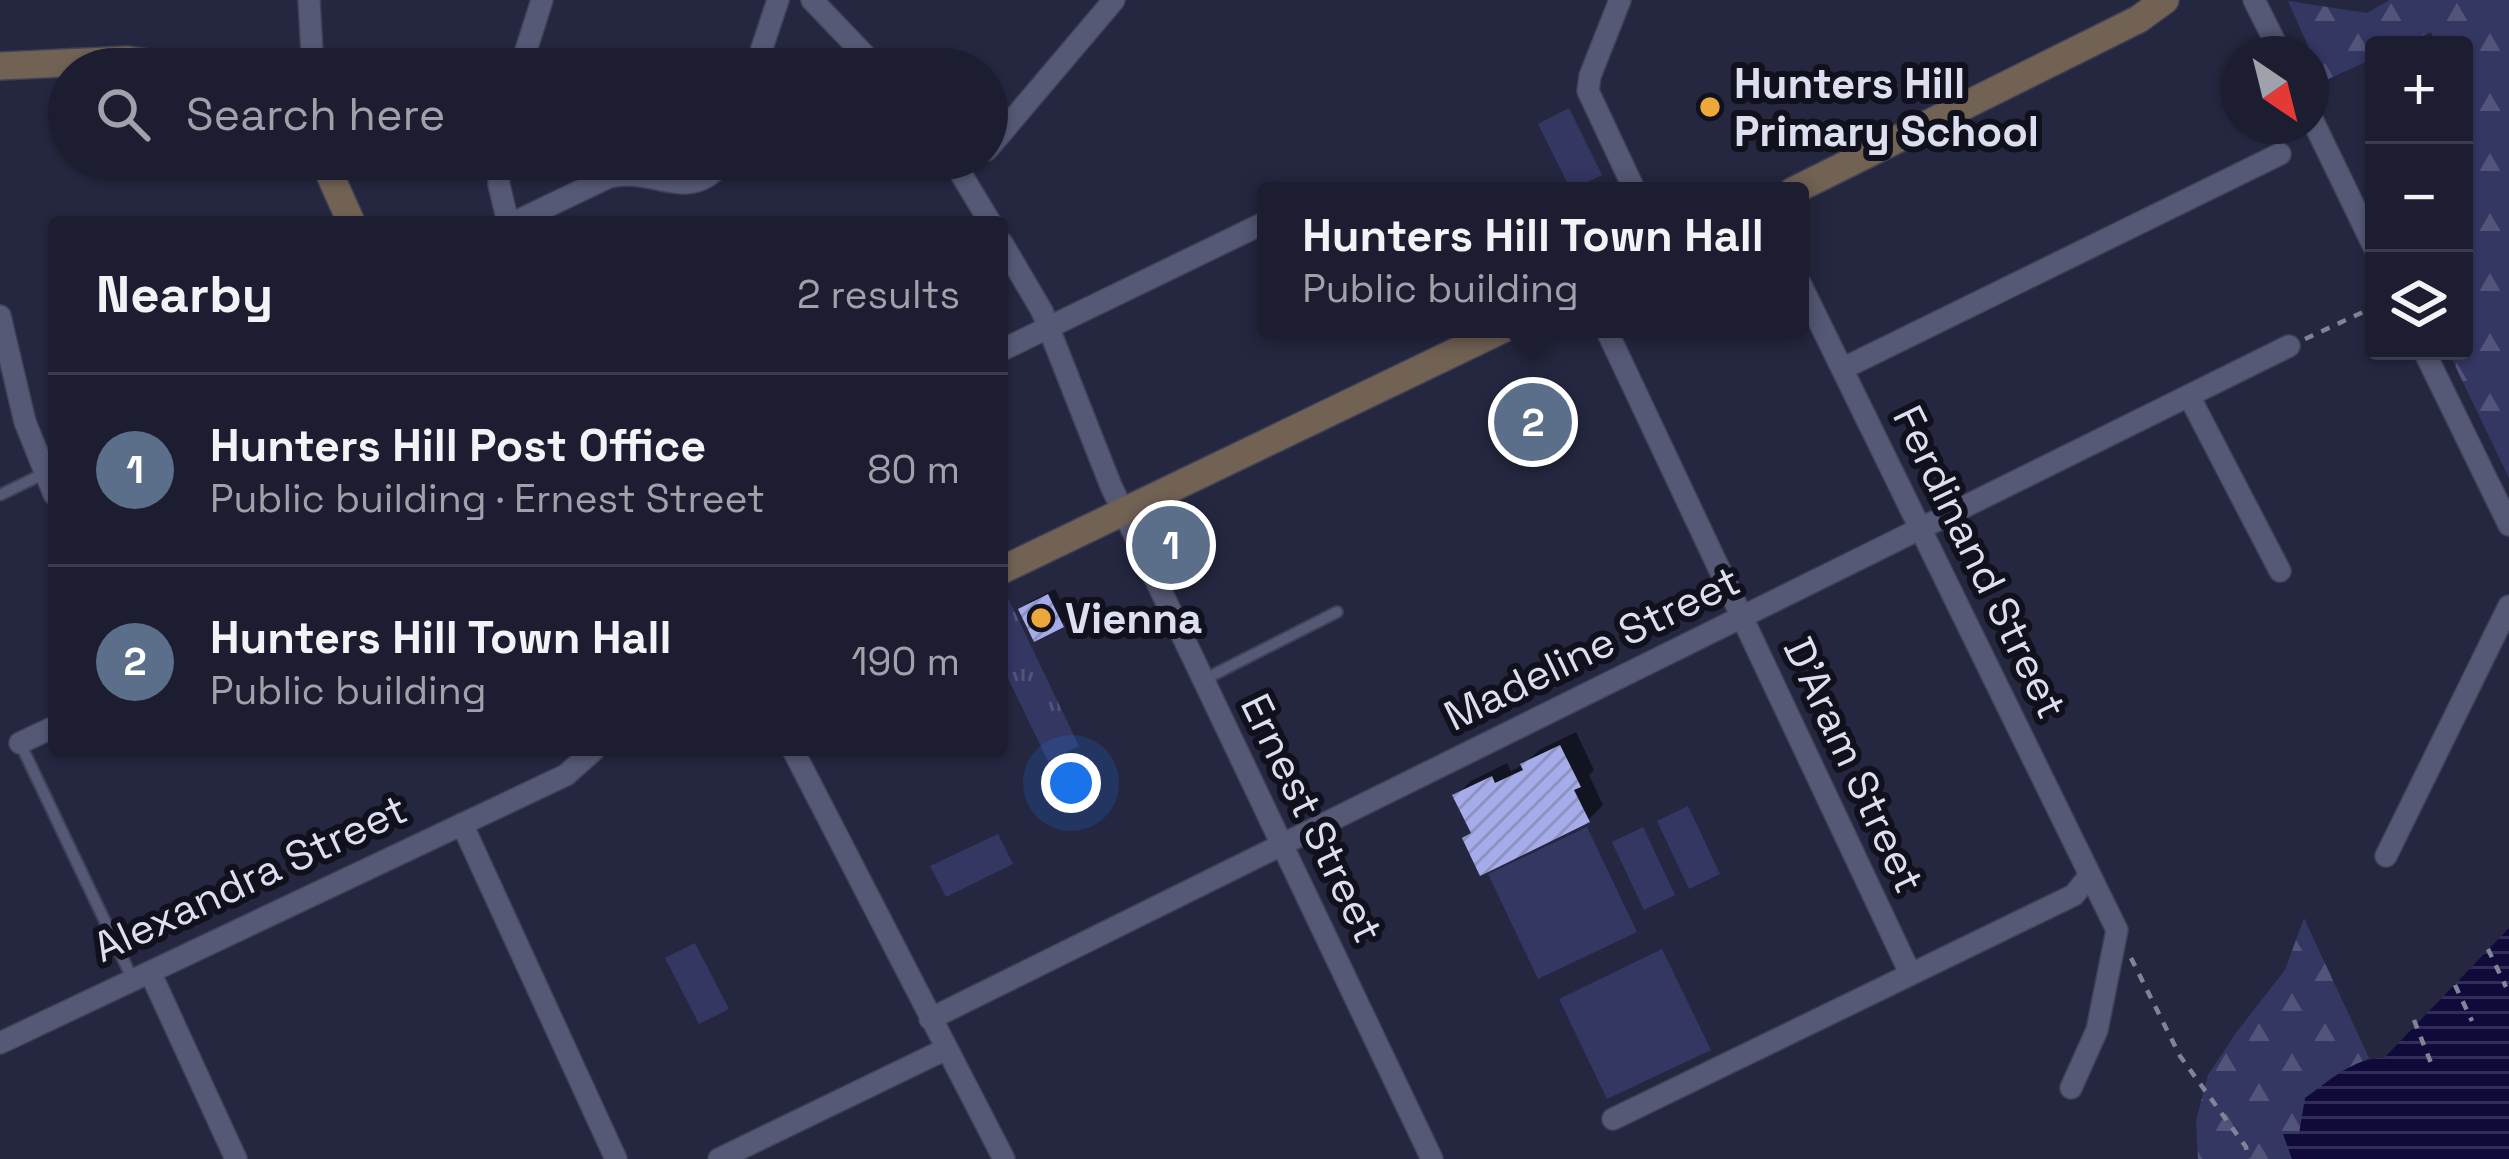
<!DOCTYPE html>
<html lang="en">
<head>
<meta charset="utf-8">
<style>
  body { margin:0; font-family:"Space Grotesk",sans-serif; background:#292a3c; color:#f1f3f6 }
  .controls { position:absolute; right:36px; top:36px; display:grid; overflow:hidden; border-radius:12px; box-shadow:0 3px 9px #0004 }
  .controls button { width:108px; height:108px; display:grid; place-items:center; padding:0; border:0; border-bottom:3px solid #3a3b4c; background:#1c1d30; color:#f1f3f6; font:60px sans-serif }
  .compass { position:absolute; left:2221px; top:36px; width:108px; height:108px; border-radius:50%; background:#1c1d30; box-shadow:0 3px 9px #0004; rotate:145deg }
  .you { position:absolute; left:1071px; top:783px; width:42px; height:42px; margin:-30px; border:9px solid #fff; border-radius:50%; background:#1a73e8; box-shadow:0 0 0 18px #1a73e833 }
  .badge { display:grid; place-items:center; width:78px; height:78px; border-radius:50%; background:#0f766e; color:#fff; font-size:39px; font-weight:700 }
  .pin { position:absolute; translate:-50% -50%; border:6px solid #fff; box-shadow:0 3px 12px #0006 }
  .popup { position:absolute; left:1257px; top:182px; width:552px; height:156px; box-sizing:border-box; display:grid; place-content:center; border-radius:12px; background:#1c1d30; filter:drop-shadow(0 3px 9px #0005); font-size:39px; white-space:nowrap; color:#a0a2ab }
  .popup b { font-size:45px; color:#f1f3f6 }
  .popup::after { content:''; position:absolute; left:50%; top:100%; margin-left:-24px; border:24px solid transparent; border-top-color:#1c1d30 }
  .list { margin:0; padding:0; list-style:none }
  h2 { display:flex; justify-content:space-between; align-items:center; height:156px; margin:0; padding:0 48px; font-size:51px }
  h2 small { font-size:39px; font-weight:400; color:#a0a2ab }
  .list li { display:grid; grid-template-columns:78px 1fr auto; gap:36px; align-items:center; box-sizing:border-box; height:192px; padding:0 48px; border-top:3px solid #3a3b4c }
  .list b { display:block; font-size:45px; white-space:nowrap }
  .list p { margin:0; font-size:39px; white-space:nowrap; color:#a0a2ab }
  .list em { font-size:39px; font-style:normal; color:#a0a2ab }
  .icon { flex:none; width:66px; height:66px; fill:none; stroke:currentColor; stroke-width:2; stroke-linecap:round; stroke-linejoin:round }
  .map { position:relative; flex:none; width:2509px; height:1159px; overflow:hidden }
  .search { position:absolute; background:#1c1d30; box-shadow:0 3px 9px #0004; left:48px; top:48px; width:960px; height:132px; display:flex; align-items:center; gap:30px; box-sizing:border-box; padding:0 42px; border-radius:66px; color:#a0a2ab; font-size:45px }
  .panel { position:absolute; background:#1c1d30; box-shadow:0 3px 9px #0004; left:48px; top:216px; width:960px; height:540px; border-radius:12px }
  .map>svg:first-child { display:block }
</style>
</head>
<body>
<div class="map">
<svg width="2509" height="1159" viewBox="0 0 2509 1159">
  <defs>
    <pattern id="grass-tufts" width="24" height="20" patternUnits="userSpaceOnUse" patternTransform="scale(3)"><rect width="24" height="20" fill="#353763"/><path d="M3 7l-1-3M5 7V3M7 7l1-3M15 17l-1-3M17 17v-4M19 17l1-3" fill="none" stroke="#52547a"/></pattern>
    <pattern id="forest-firs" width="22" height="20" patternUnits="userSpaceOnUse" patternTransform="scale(3)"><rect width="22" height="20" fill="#353763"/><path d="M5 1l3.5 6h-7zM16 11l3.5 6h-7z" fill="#52547a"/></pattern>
    <pattern id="water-rules" width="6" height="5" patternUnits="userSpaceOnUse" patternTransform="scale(3)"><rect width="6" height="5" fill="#100a3b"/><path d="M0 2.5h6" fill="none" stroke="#322d58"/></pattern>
    <pattern id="building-hatch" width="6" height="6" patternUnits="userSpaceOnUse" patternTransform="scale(3)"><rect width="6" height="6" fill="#a5ace9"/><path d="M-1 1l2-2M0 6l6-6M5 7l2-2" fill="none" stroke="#8c92c1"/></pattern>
  </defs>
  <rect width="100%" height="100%" fill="#252740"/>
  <path fill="url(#grass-tufts)" d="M1008 598 1079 746 1048 761 1002 666V601Z"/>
  <path fill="url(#forest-firs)" d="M2390 0H2509V478L2448 351H2464V129L2471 120 2464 104V45H2437L2431 32 2402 45H2374V58L2324 81 2288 1 2367 13Z
    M2304 918 2369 1058 2339 1073 2299 1134 2284 1135 2292 1159H2198L2196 1121 2208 1075 2236 1033 2285 970Z"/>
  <path fill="#353763" d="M1569 108 1602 175 1571 190 1538 124Z
    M1688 806 1720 874 1689 889 1657 821Z
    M1587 827 1637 932 1538 979 1488 874Z
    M1643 827 1675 895 1644 910 1612 842Z
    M998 834 1013 864 946 897 930 866Z
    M695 943 729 1009 699 1024 665 958Z
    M1662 949 1711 1050 1607 1099 1559 999Z"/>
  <path fill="url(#water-rules)" d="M2509 928V1159H2292L2283 1134H2299L2305 1098C2329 1081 2353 1058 2384 1058Z"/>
  <path fill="#0007" d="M1055 589 1069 617 1062 624 1022 609 1029 602Z
    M1576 732 1594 770 1589 775 1603 805 1588 820 1465 839 1473 831 1456 796 1471 781 1507 763 1511 771 1525 764 1539 750Z"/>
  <path fill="url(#building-hatch)" d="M1048 594 1064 627 1034 642 1018 609Z
    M1560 745 1581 787 1574 790 1590 822 1480 876 1462 838 1471 833 1452 795 1492 776 1495 783 1523 770 1520 764Z"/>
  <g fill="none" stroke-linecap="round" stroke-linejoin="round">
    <g stroke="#3f4156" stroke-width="14">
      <path id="lane" d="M0 495 45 473
        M1203 680 1337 612
        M20 743 133 980"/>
    </g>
    <g stroke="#3f4156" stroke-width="24">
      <path id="street" d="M309 0 313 69
        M812 0 878 69
        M1620 0 1590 76 1588 91 1635 191
        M2254 0 2281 54
        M520 69 542 0
        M755 69 778 0
        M2311 117 2374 247
        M987 150 1114 0
        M498 159 499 185 508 222
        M952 159 990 222
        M515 222 609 177C656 166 690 207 725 159
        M1002 243 1042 311 1111 486 1432 1159
        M1800 283 2117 930 2097 1030 2071 1088
        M0 316 25 422 54 494
        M1606 329 1910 973
        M1002 350 1266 222
        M2424 351 2509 525
        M1842 369 2280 154
        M2189 396 2280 571
        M20 743 54 727
        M793 750 1004 1159
        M462 824 616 1159
        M2386 856 2509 606
        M150 972 236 1159
        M930 1019 2289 346
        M0 1043 566 775 594 750
        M1613 1119 2074 895 2090 875
        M719 1159 946 1049"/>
    </g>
    <g stroke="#3f4156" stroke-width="30">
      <path id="secondary" d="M0 66 128 60 188 69
        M323 159 351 222
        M1793 191 2139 19 2165 0
        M1002 570 1503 329"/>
    </g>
    <path stroke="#818498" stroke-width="4.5" stroke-dasharray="9 9" stroke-linecap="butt" d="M2305 339 2374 307
      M2488 949 2506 987
      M2131 958 2180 1056 2246 1147 2248 1159
      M2455 985 2472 1021
      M2414 1020 2431 1063"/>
    <use href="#lane" stroke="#565975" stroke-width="10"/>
    <use href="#street" stroke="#565975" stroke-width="21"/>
    <use href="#secondary" stroke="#716254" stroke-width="27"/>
  </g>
  <g fill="#eda83b" stroke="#10111c" stroke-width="4.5">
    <circle cx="1710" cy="107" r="12"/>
    <circle cx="1041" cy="618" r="12"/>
  </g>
  <g text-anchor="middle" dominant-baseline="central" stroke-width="12" stroke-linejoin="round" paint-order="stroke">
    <g font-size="42" font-weight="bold" fill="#dcdfef" stroke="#10111c" text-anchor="start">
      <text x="1734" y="83">Hunters Hill<tspan x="1734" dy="48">Primary School</tspan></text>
      <text x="1065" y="618">Vienna</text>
    </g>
    <g font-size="42" fill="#dcdfef" stroke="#10111c">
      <text transform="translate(1980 562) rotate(64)">Ferdinand Street</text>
      <text transform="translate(1592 648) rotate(-26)">Madeline Street</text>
      <text transform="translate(1854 765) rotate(65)">D'Aram Street</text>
      <text transform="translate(1312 818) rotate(64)">Ernest Street</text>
      <text transform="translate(250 878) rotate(-25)">Alexandra Street</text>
    </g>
  </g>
</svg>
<div class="controls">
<button>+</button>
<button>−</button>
<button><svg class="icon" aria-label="layers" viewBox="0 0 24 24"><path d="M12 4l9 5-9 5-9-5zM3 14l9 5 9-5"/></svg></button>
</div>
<svg class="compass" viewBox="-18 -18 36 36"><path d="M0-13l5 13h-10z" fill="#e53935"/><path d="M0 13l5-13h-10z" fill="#a0a2ab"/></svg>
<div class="you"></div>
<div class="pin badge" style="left:1171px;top:545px;background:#5c6f8a">1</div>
<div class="pin badge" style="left:1533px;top:422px;background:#5c6f8a">2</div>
<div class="popup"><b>Hunters Hill Town Hall</b>Public building</div>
<div class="search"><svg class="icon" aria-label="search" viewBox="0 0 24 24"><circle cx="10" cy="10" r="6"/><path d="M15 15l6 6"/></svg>Search here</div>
<section class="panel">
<h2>Nearby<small>2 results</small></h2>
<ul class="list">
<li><span class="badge" style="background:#5c6f8a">1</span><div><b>Hunters Hill Post Office</b><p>Public building · Ernest Street</p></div><em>80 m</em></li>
<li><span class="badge" style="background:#5c6f8a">2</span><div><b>Hunters Hill Town Hall</b><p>Public building</p></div><em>190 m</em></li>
</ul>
</section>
</div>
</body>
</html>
